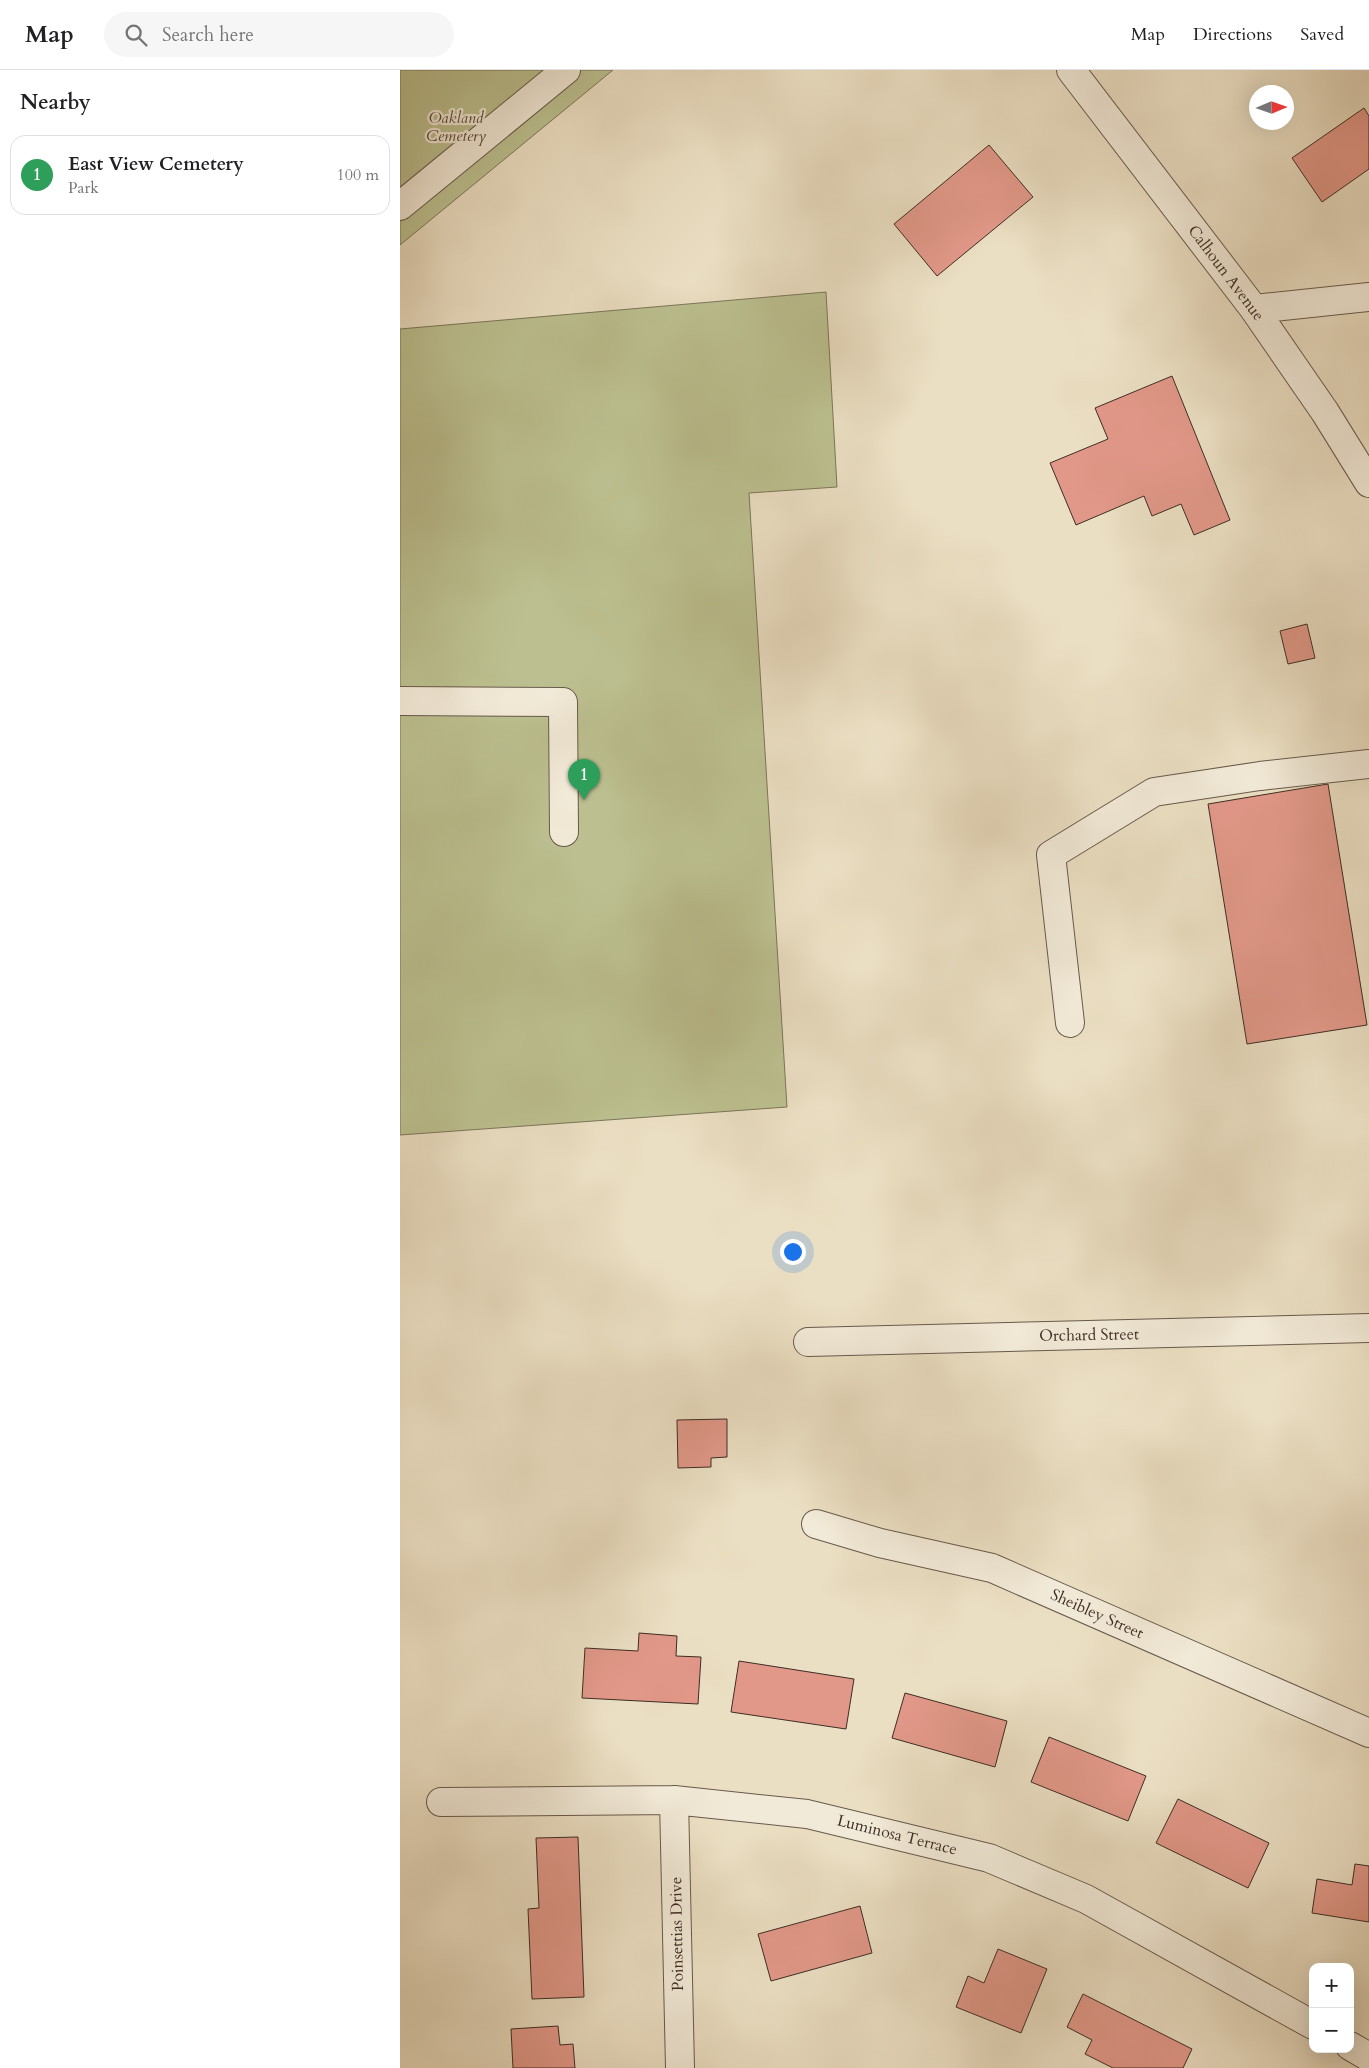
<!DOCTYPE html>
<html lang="en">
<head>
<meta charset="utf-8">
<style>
  body { margin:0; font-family:Cardo,serif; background:#f6f6f6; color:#202124 }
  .controls { position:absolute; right:15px; bottom:15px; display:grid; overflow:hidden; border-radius:10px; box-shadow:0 5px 20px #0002 }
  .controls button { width:45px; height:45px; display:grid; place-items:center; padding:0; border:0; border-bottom:1px solid #e0e0e0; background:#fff; color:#202124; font:25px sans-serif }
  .compass { position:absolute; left:849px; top:15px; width:45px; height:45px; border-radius:50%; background:#fff; box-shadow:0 5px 20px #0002; rotate:88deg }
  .you { position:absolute; left:392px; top:1181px; width:18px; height:18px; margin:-12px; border:4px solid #fff; border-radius:50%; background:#1a73e8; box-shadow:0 0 0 8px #1a73e833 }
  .badge { display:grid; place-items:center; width:32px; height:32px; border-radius:50%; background:#8f2418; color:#fff; font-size:16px; font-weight:700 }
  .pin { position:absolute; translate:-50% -41px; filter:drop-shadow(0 1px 2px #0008) }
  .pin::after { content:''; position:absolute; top:26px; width:18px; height:15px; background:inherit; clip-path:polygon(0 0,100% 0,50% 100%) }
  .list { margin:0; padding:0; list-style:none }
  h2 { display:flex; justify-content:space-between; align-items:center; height:65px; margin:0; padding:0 20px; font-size:21px }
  h2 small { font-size:16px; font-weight:400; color:#757577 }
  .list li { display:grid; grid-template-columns:32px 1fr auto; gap:15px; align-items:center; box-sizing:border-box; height:80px; margin:0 10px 10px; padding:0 10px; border:1px solid #e0e0e0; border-radius:15px }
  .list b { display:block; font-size:19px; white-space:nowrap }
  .list p { margin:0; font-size:16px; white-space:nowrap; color:#757577 }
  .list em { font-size:16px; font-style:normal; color:#757577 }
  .icon { flex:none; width:28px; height:28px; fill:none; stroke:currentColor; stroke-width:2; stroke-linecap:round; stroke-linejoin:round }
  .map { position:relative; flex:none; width:969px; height:1998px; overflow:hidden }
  header { display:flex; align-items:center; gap:30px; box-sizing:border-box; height:70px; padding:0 25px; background:#fff; border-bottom:1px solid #e0e0e0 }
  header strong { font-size:24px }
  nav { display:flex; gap:28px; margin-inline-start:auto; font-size:18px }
  .search { width:350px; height:45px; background:#f6f6f6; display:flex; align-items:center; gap:12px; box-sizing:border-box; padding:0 18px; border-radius:28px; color:#757577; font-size:19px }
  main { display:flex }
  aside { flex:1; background:#fff }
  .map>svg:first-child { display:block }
</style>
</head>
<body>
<header>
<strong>Map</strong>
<div class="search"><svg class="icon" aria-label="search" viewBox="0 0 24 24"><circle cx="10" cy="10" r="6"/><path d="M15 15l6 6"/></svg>Search here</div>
<nav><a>Map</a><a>Directions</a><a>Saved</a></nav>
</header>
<main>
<aside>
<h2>Nearby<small></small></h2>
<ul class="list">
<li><span class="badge" style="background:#2e9e5b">1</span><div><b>East View Cemetery</b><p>Park</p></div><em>100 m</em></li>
</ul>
</aside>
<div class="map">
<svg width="969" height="1998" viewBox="0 0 969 1998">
  <rect width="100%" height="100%" fill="#ebdfc3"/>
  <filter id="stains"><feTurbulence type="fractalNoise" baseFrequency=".004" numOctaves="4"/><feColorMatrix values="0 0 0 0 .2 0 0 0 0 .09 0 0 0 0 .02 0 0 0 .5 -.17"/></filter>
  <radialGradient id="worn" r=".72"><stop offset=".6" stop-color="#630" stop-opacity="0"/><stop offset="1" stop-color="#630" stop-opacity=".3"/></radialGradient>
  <path fill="#bcc090" stroke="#7c765a" d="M0 0H213L0 175Z
    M426 222 437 417 349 423 387 1037 0 1065V259Z"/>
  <path fill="#e29889" stroke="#3d2d25" d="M964 38 969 46V99L922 132 892 88Z
    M589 75 633 127 537 206 494 154Z
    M772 306 830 450 794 465 781 434 752 446 744 426 676 455 650 393 708 369 695 338Z
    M907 554 915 588 888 594 880 561Z
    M928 714 967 955 847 974 808 734Z
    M327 1349V1387L311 1388V1397L278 1398 277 1350Z
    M239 1563 277 1566 276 1586 301 1587 298 1634 182 1628 185 1578 238 1581Z
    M339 1591 454 1609 446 1659 331 1642Z
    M505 1623 607 1651 595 1697 492 1668Z
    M649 1667 746 1706 728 1751 631 1712Z
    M778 1729 869 1773 848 1818 756 1773Z
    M178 1767 184 1927 132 1929 128 1839 139 1838 136 1768Z
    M955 1794 969 1796V1852L912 1843 917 1809 952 1815Z
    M460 1836 472 1883 371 1911 358 1864Z
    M598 1879 647 1899 621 1963 556 1937 568 1906 584 1913Z
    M683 1924 792 1979 783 1998H713L685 1984 692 1970 667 1957Z
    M158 1956 160 1975 173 1974 175 1998H113L111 1959Z"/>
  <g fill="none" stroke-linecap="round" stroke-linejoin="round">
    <g stroke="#685a4c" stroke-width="30">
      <path id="minor" d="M671 0 854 239 925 342 969 413
        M0 136 166 0
        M854 239 969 227
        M0 631 163 632 164 762
        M670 953 651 785 754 722 860 706 969 694
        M408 1272 969 1258
        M416 1454 480 1473 592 1498 969 1663
        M274 1730 280 1998
        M41 1732 274 1730 407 1744 589 1788 686 1829 913 1955
        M950 1976 969 1987"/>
    </g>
    <use href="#minor" stroke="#f2ead8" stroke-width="28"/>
  </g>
  <g text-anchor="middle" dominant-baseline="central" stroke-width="4.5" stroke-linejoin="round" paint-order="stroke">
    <g font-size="16" font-style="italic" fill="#564a3a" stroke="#f2ead8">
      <text x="56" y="48">Oakland<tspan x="56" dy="18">Cemetery</tspan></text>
    </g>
    <g font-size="16" fill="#3d2d25" stroke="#f2ead8">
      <text transform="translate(826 203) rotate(53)">Calhoun Avenue</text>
      <text transform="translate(689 1265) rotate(-1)">Orchard Street</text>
      <text transform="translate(697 1544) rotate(24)">Sheibley Street</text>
      <text transform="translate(497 1765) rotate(14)">Luminosa Terrace</text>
      <text transform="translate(277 1864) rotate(-91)">Poinsettias Drive</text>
    </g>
  </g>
  <rect width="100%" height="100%" filter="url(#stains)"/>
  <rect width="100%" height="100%" fill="url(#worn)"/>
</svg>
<div class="controls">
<button>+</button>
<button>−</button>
</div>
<svg class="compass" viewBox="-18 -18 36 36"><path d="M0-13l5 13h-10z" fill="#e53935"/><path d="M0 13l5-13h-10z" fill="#757577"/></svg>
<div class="you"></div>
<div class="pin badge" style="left:184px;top:730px;background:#2e9e5b">1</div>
</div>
</main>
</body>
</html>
